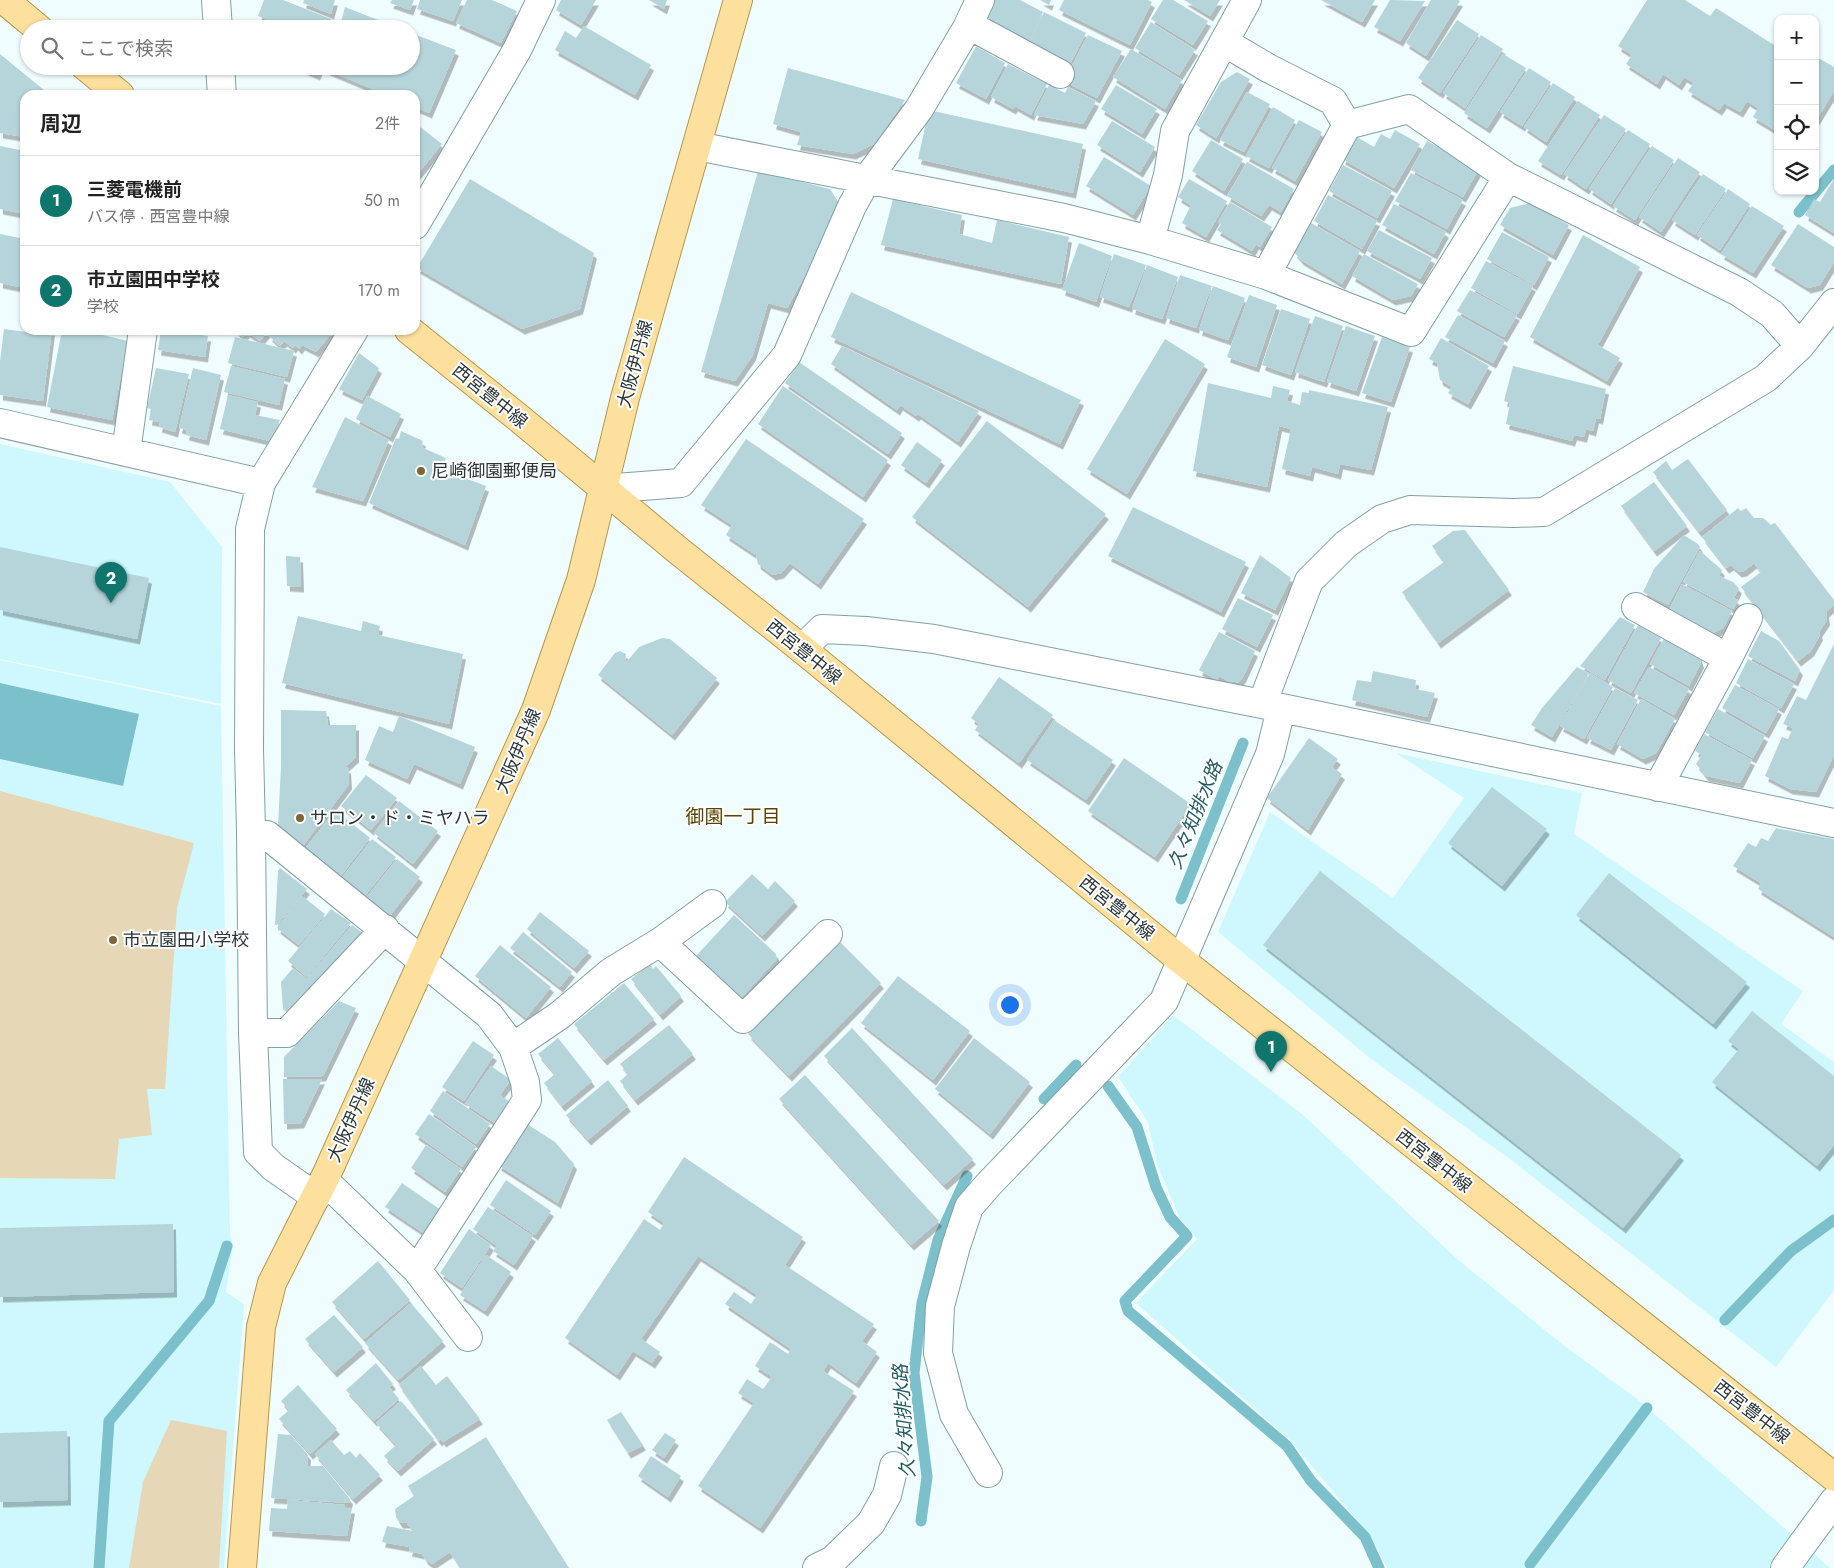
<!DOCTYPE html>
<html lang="ja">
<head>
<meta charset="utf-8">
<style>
  body { margin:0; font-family:Jost,"Noto Sans JP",sans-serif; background:#f6f6f6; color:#222 }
  .controls { position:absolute; right:15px; top:15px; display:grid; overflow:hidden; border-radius:10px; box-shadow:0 1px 4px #0004 }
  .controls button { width:45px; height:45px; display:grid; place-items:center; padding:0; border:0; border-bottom:1px solid #e0e0e0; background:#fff; color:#222; font:25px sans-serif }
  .you { position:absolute; left:1009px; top:1004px; width:18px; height:18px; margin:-12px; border:4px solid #fff; border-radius:50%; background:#1a73e8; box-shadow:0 0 0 8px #1a73e833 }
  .badge { display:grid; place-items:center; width:32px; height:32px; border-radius:50%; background:#0f766e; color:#fff; font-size:16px; font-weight:700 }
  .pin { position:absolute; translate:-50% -41px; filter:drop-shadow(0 1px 2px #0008) }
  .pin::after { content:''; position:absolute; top:26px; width:18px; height:15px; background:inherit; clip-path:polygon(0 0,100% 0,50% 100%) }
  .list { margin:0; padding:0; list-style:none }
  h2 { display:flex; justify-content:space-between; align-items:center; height:65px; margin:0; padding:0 20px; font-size:21px }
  h2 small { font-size:16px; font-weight:400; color:#767676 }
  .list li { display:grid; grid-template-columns:32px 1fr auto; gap:15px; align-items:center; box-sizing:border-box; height:90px; padding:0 20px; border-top:1px solid #e0e0e0 }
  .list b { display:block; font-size:19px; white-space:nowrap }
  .list p { margin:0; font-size:16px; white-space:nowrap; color:#767676 }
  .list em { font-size:16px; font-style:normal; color:#767676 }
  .icon { flex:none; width:28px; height:28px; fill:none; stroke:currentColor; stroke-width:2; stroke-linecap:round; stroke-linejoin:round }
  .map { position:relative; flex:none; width:1834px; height:1568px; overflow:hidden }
  .search { position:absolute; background:#fff; box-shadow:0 1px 4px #0004; left:20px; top:20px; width:400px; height:55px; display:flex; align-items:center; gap:12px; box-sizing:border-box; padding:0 18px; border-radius:28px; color:#767676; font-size:19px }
  .panel { position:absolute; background:#fff; box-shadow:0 1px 4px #0004; left:20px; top:90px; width:400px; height:245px; border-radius:15px }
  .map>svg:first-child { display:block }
</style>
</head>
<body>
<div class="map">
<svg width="1834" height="1568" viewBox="0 0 1834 1568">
  <defs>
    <filter id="shadow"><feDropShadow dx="3" dy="5.5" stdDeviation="0" flood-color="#0004"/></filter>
  </defs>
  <rect width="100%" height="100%" fill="#f0fdff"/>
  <path fill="#cef8fe" d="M0 444 170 482 222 547 221 704 0 659Z
    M0 660 221 706 230 1234 233 1244 226 1292 244 1304 224 1568H0Z
    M1396 753 1582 793 1574 834 1803 991 1781 1024 1834 1062V1290L1776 1367 1510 1159 1371 1059 1218 932 1270 812 1393 898 1464 798Z
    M1173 1015 1302 1114 1456 1258 1562 1344 1636 1398 1830 1568H1387L1371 1537 1291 1441 1136 1303 1197 1239 1179 1217 1157 1164 1148 1122 1118 1077Z"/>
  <path fill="#e6d7b6" d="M0 791 194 843 177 908 165 1089H147L152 1135 119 1139 115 1179 0 1178Z
    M171 1420 227 1431 219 1568H129L143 1482Z"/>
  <path fill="#7bc0ca" d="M0 683 139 714 123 786 0 759Z"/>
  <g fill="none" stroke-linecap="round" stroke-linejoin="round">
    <path stroke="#7bc0ca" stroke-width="11" d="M1799 212 1834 170
      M1181 899 1243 743
      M1108 1086 1137 1127 1156 1187 1170 1217 1187 1236 1125 1301 1128 1311 1287 1446 1311 1481 1365 1537 1379 1568
      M1044 1099 1076 1065
      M1725 1320 1791 1251 1834 1220
      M921 1521 927 1477 914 1373 922 1303 938 1240 967 1176
      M1530 1564 1647 1408
      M99 1568 109 1421 209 1301 227 1246"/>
  </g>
  <path fill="#b6d5da" filter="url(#shadow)" d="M264 0H283L331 19 328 29H291L258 16Z
    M304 0H335L331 14 303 3Z
    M392 0H414L410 10 390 3Z
    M420 0H462L453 21 417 9Z
    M467 0H492L517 11 501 43 456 23Z
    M561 0H596L581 25 556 10Z
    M649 0H667L664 9Z
    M995 0H1020L1043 12 1028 43 984 21Z
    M1040 0H1051L1049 5Z
    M1064 0H1148L1152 2 1130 45 1059 10Z
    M1163 0H1173L1208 21 1193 45 1151 19Z
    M1184 0H1220L1210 16Z
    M1321 0H1375L1362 22Z
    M1390 0 1425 1 1400 41 1374 27Z
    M1431 0H1458L1460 1 1426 56 1406 43Z
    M1647 0H1685L1710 16 1716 8 1774 45 1778 39V132L1753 117 1758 108 1747 101 1740 112 1724 103 1719 110 1688 91 1694 83 1684 77 1679 85 1663 74 1657 84 1626 64 1632 55 1618 46Z
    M345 7 401 29H339Z
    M1044 12 1086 33 1070 64 1029 43Z
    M1457 20 1479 34 1440 93 1418 78Z
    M1151 22 1195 50 1179 75 1135 48Z
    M266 23 281 29H264Z
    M584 26 651 65 635 95 555 50 565 31 576 38Z
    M411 33 456 50 429 113 415 107V95H387L327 70 328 66H411Z
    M1088 35 1122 51 1097 98 1064 81Z
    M1481 35 1503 49 1465 108 1443 93Z
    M976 46 1005 63 986 99 956 83Z
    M1131 49 1182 80 1165 109 1113 77Z
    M0 54 50 95H25V137L0 133Z
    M1503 54 1526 68 1487 128 1464 113Z
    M1815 56 1834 67V91L1815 122Z
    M1008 64 1047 84 1031 115 1015 106 1013 109 991 97Z
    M296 66H321L317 75Z
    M788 68 905 100 874 144 853 154 797 145 801 132 773 124Z
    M1529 68 1551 82 1522 126 1500 112Z
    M1237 72 1250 79 1216 138 1196 125 1221 82Z
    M1553 83 1575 97 1546 142 1524 127Z
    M1049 85 1065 93 1068 87 1096 101 1083 124 1034 115Z
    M1116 85 1157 109 1142 134 1101 109Z
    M357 90 363 95H353Z
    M1247 92 1270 104 1244 152 1220 140Z
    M1578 101 1600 115 1561 175 1538 161Z
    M1273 107 1295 120 1269 168 1246 156Z
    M929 110 1083 144 1073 193 918 159Z
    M1604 115 1626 129 1586 189 1564 174Z
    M1299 120 1322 132 1295 181 1272 168Z
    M1112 121 1155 147 1140 172 1097 145Z
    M415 123 442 144 415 177Z
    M1395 130 1420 144 1394 188 1342 159 1355 136 1374 147 1381 134 1390 139Z
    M1628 130 1650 144 1611 204 1589 189Z
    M1211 140 1243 159 1224 191 1192 171Z
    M1427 141 1479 169 1463 197 1411 170Z
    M0 146 25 151V214L0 209Z
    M1652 146 1674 160 1635 220 1613 206Z
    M1104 157 1151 186 1133 215 1086 186Z
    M1678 158 1700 172 1661 232 1639 217Z
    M1247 162 1294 189 1281 212 1269 205 1261 216 1227 196Z
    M1343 165 1392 191 1377 218 1329 191Z
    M758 171 830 189 839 203 808 270 787 308 768 303 753 355 735 381 701 372Z
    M1411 173 1463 200 1447 229 1395 201Z
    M1703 174 1726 189 1695 235 1672 220Z
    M470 179 594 253 580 309 522 329 417 268Z
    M1189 179 1227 201 1206 237 1182 223 1191 205 1178 197Z
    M1834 179V233L1805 215 1814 199 1820 202Z
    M1728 189 1750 204 1720 250 1697 235Z
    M1328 195 1377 221 1362 249 1314 221Z
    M893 199 962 215 959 234 992 243 997 220 1069 237 1061 284 881 245Z
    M1230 202 1272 227 1260 247 1256 244 1252 251 1217 230 1221 224 1218 222Z
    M1530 203 1569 225 1553 255 1500 225 1510 208Z
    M1394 204 1446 232 1434 254 1382 225Z
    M1752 206 1784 226 1753 273 1721 254Z
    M1311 223 1360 251 1342 284 1301 260 1294 252Z
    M1798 224 1834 247V262L1820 285 1808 288 1771 265Z
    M1379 230 1432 258 1420 279 1367 251Z
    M1502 232 1549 257 1534 285 1487 259Z
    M0 234 25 239V261L20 287 0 283Z
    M1583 235 1640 267 1598 345 1620 358 1607 381 1530 337Z
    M1079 243 1112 256 1096 302 1062 290Z
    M1114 254 1146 265 1129 307 1100 297Z
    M1364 254 1418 284 1411 296 1393 300 1352 276Z
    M1486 261 1533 286 1518 314 1471 288Z
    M1147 265 1178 277 1162 319 1132 309Z
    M1180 275 1212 286 1196 328 1166 318Z
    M1213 286 1245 298 1228 340 1199 330Z
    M1470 290 1517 315 1504 337 1457 311Z
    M851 292 1081 400 1060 444 831 337Z
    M1249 295 1277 305 1256 367 1227 357Z
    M1281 309 1310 319 1291 375 1262 365Z
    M1458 315 1505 341 1493 363 1445 337Z
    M1315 316 1343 326 1324 382 1295 372Z
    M1346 326 1375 336 1356 391 1327 382Z
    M4 329 26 332V330H52L43 401 0 395V361Z
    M62 330H99L98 334 128 341 112 420 47 407Z
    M161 330H196L195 334 208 336 205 357 158 350Z
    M235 330H269L260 341 247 332 243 337Z
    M274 330H334L316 352 302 345 299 349 295 345 293 348 284 341 280 346 269 336Z
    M235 337 294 351 287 377 228 363Z
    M1382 337 1410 347 1391 402 1362 393Z
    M1441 338 1489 366 1468 404 1448 393 1452 387 1440 380 1437 363 1429 359Z
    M1165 339 1205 364 1127 494 1087 469Z
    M842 346 979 411 958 442 918 414 916 416 900 405 897 410 831 364Z
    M359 353 379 368 362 400 339 389Z
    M799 362 902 433 888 454 785 383Z
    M231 366 285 379 279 405 224 392Z
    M1513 366 1606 389 1600 419 1596 418 1593 431 1586 429 1584 437 1574 435 1572 441 1506 424 1510 403 1504 401Z
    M156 368 189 374 175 432 159 427 160 422 149 420 151 409 147 408Z
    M193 368 221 375 206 440 186 435 187 430 179 428Z
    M1208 383 1271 398 1273 386 1290 390 1287 401 1300 405 1302 392 1309 393V390L1388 407 1371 470 1340 464 1338 474 1312 467 1310 476 1282 469 1291 429 1279 426 1267 487 1193 471Z
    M783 386 888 460 863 497 758 424Z
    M228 395 258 402 255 415 280 420 274 436H272L270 441 220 429Z
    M367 396 401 414 390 437 356 419Z
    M345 417 389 440 363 501 312 487Z
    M987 421 1106 514 1028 607 912 517Z
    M401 431 423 441 421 447 446 458 441 469 486 486 465 545 369 503 396 438 399 439Z
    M746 439 864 519 818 584 790 563 781 573 773 575 758 564 756 555 726 535 732 525 701 505Z
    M917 442 942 460 926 483 901 465Z
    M1688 459 1727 510 1699 532 1653 472 1666 461 1672 470Z
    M1654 482 1687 526 1654 551 1621 506Z
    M1133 507 1246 562 1221 612 1108 556Z
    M1738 508 1741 511 1746 508 1754 518H1763L1771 525 1775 523 1834 600V605L1826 612 1827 620 1819 632 1820 635 1811 651 1798 661 1741 587 1761 572 1754 563 1744 571 1739 572 1731 565 1726 568 1702 537Z
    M1465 530 1509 590 1438 643 1402 592 1444 562 1432 546 1453 531Z
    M1684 535 1698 544 1700 547 1668 605 1643 592 1654 569Z
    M0 547 149 578 137 639 0 610Z
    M1700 551 1722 570 1719 576 1733 582 1739 588 1734 598 1738 600 1733 609 1683 582Z
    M1260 555 1291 578 1275 610 1241 593Z
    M286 556 300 557 301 587 287 586Z
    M1682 584 1732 611 1723 628 1711 634 1669 610Z
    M1238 598 1273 615 1257 647 1222 629Z
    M298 616 361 631 363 621 380 626 378 635 463 654 449 724 282 683Z
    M1620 617 1635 625 1605 680 1580 666Z
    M1638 625 1661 638 1631 693 1608 680Z
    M1761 631 1779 641 1800 670 1795 681 1748 656Z
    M1219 632 1255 651 1243 677 1238 683 1233 681 1232 683 1219 676 1217 680 1199 670Z
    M1666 635 1698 653 1701 663 1689 686 1650 664Z
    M662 638 670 639 717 678 672 735 598 675 615 653 620 651 626 654 625 664 639 647Z
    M1834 644V755L1816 792 1790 789 1765 776 1782 737 1788 739 1793 728 1783 724 1797 696 1806 700Z
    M1748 659 1794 684 1781 708 1736 683Z
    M1577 667 1589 673 1552 737 1531 725 1542 708Z
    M1649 667 1689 689 1674 715 1634 693Z
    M1373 671 1416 680 1415 689 1435 693 1427 717 1352 700 1357 680 1371 682Z
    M1590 673 1613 687 1584 739 1560 726Z
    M999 677 1053 715 1019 763 975 730 979 724 971 718Z
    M1735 685 1779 709 1766 733 1722 708Z
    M1615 688 1638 700 1611 750 1587 738Z
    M1641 699 1675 719 1656 753 1643 759 1617 744Z
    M1718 709 1765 736 1753 758 1705 732Z
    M281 710 326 711 328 725H356V757L345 767 348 768 349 784 302 847 278 827 281 766Z
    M399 716 475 747 460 784 414 764 407 779 365 760 379 726 393 732Z
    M1054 720 1113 760 1086 800 1027 760Z
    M1704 734 1752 760 1740 783 1706 776 1696 764 1702 755 1695 751Z
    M1309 738 1338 759 1332 767 1342 774 1308 830 1267 798Z
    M1124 758 1191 804 1155 857 1088 811Z
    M366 775 397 798 371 830 341 806Z
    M1492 787 1547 829 1502 886 1448 843Z
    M399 801 438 831 413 864 374 833Z
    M335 810 370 838 340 877 305 849Z
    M1776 828 1834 839V937L1758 889 1761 883 1733 866 1748 843 1756 847 1761 838 1768 841Z
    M372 839 396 857 364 897 341 879Z
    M397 859 420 877 389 917 366 898Z
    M280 868 307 889 277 925H275L278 871Z
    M1320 871 1681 1155 1623 1228 1263 945Z
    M1609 873 1747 982 1713 1024 1576 915Z
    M752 874 768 889 775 881 795 901 762 936 725 902Z
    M302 896 325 914 299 945 277 928Z
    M331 909 351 923 307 977 288 961Z
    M540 912 589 951 574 968 527 929Z
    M734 915 776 954 777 959 741 998 696 956Z
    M352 925 368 937 292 1016 283 1009 281 982 293 968 307 979Z
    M523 932 572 972 560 987 510 948Z
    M839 941 881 983 789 1076 748 1034Z
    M500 945 551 987 526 1018 475 976Z
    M650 964 653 969 656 966 681 996 660 1015 631 979Z
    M898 976 970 1031 933 1080 861 1023Z
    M624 983 654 1019 604 1060 574 1024Z
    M339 1001 356 1008 323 1076 284 1077V1057Z
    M1752 1011 1834 1076V1145L1817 1166 1712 1082 1739 1049 1728 1041Z
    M669 1025 693 1054 635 1100 620 1081 628 1074 620 1064Z
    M852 1028 973 1159 944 1185 824 1056Z
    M558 1038 592 1081 562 1106 544 1083 555 1074 538 1054Z
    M974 1038 1030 1082 990 1134 935 1089Z
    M473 1041 494 1055 464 1101 442 1087Z
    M491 1066 511 1080 500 1095 509 1101 495 1123 465 1104Z
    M805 1075 939 1221 911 1245 779 1099Z
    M283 1079H322L301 1123 284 1124Z
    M608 1080 628 1106 588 1140 566 1115Z
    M443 1091 490 1124 476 1144 430 1111Z
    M429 1114 476 1147 462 1167 415 1134Z
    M527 1124 555 1142 574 1164 558 1203 498 1165Z
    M426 1145 461 1169 445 1192 411 1168Z
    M684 1157 803 1237 785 1265 874 1324 862 1341 877 1352 856 1383 828 1363 823 1371 854 1391 760 1528 698 1486 754 1403 738 1393 747 1379 763 1389 772 1377 755 1366 770 1342 788 1354 791 1349 725 1304 734 1292 751 1304 757 1295 698 1256 641 1339 660 1352 652 1363 633 1351 617 1375 565 1338 644 1219 660 1230 664 1223 648 1212Z
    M506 1180 551 1211 535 1235 490 1205Z
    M402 1183 441 1210 425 1234 385 1207Z
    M488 1207 533 1236 514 1265 493 1251 497 1246 473 1229Z
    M173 1224 174 1292 0 1297V1228Z
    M469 1229 491 1245 462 1288 440 1273Z
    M486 1255 511 1272 485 1311 460 1295Z
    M378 1261 410 1300 364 1339 332 1302Z
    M411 1303 443 1341 398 1380 365 1343Z
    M334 1315 363 1347 334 1372 305 1339Z
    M376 1363 393 1384 389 1387 399 1399 374 1421 346 1390Z
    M421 1366 436 1385 447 1376 480 1419 443 1442 441 1439 439 1441 399 1385Z
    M298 1385 337 1429 310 1454 279 1419 289 1410 281 1401Z
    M401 1401 434 1439 398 1471 384 1456 396 1445 376 1423Z
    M621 1412 643 1445 628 1453 607 1420Z
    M67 1431 68 1500 0 1502V1433Z
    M665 1433 676 1440 664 1458 652 1450Z
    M278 1434 291 1435 308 1455 307 1466H323L350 1499 349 1503 271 1498Z
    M486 1437 569 1568H460L450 1552 432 1564 426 1560 422 1554 409 1551 410 1547 382 1542 387 1526 413 1531 407 1523H400L396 1517 395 1509 414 1496 408 1486Z
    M331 1440 344 1455 350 1451 356 1458 360 1453 380 1475 353 1499 315 1454Z
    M651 1456 681 1476 668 1497 638 1476Z
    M288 1500 345 1505V1508H352L347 1536 269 1531 271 1508 287 1509Z"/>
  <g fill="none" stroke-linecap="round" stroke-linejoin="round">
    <g stroke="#82a0a4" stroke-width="30">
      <path id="minor" d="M216 0 218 29
        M969 25 1060 74
        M1224 42 1268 68 1333 101 1347 125
        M220 66 222 95
        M1347 125 1409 109 1508 177 1739 292 1772 314 1800 346
        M697 146 1064 218 1150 240 1266 275 1411 332 1508 177
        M415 225 517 50 541 0
        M1150 240 1168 175 1175 131 1247 0
        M1266 275 1347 125
        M0 423 261 483
        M126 452 143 330
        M603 489 681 483 787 355 852 206 867 179 919 109 967 28 980 0
        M1636 607 1728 658
        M802 649 822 629 866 631 934 639 1262 704 1834 823
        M1262 704 1309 581 1346 544 1382 519 1410 510 1514 513 1544 512 1766 378 1800 346 1834 303
        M1658 787 1728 658 1748 618
        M251 831 267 835 489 1015 513 1047 525 1082 527 1100 417 1270
        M712 904 660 942 743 1019 828 934
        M253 1033H287L385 929
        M513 1047 560 1015 611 972 660 942
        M324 1180 417 1270 468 1337
        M316 1197 273 1167 258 1152 253 1033 251 831 249 749 250 529 261 483 354 330
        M988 1473 954 1414 938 1353 940 1306 956 1246 969 1207 988 1185 1164 1001 1270 754 1281 709
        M817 1568 833 1560 871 1523 887 1495 894 1466
        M1785 1568 1834 1501"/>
    </g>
    <g stroke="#b2984f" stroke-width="30">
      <path id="major" d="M4 0 39 29
        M85 66 120 95
        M409 330 520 419 680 552 802 649 1181 960 1834 1477
        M242 1568 261 1327 272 1283 324 1180 536 710 581 580 625 398 738 0"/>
    </g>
    <use href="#minor" stroke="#fff" stroke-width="28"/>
    <use href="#major" stroke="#fde09d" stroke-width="28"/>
  </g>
  <g fill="#7b6635" stroke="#fff" stroke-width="2">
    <circle cx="421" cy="471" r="5"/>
    <circle cx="300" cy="818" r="5"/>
    <circle cx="113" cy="940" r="5"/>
  </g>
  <g text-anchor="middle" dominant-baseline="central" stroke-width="4" stroke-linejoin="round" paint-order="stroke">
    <g font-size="18" fill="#2a3638" stroke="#fff">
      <text transform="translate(635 364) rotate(-75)">大阪伊丹線</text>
      <text transform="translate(490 396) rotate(39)">西宮豊中線</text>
      <text transform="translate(804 652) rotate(39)">西宮豊中線</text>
      <text transform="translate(518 751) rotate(-67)">大阪伊丹線</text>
      <text transform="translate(1117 908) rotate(39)">西宮豊中線</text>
      <text transform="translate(351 1120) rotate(-66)">大阪伊丹線</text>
      <text transform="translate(1434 1161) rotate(38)">西宮豊中線</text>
      <text transform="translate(1752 1412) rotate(38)">西宮豊中線</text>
    </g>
    <g font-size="18" fill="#2a3638" stroke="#fff" text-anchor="start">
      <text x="431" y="471">尼崎御園郵便局</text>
      <text x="310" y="818">サロン・ド・ミヤハラ</text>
      <text x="123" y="940">市立園田小学校</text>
    </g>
    <g font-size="19" font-style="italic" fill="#225c63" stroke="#fff">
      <text transform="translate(1195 815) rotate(-68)">久々知排水路</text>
      <text transform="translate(904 1421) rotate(-94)">久々知排水路</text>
    </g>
    <g font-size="19" fill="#5a4302" stroke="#fff">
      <text x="733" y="816">御園一丁目</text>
    </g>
  </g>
</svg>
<div class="controls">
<button>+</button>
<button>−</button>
<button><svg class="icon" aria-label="locate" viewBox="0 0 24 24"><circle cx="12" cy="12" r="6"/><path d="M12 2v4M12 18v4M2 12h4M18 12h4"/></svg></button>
<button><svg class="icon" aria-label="layers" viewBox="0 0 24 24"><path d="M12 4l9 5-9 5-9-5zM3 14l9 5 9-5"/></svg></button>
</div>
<div class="you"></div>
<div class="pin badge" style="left:1271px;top:1072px">1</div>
<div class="pin badge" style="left:111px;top:603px">2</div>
<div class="search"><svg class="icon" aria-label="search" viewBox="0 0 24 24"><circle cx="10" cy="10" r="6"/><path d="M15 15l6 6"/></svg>ここで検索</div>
<section class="panel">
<h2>周辺<small>2件</small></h2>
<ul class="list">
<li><span class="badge">1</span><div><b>三菱電機前</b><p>バス停 · 西宮豊中線</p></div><em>50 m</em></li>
<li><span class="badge">2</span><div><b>市立園田中学校</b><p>学校</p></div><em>170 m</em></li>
</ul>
</section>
</div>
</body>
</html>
